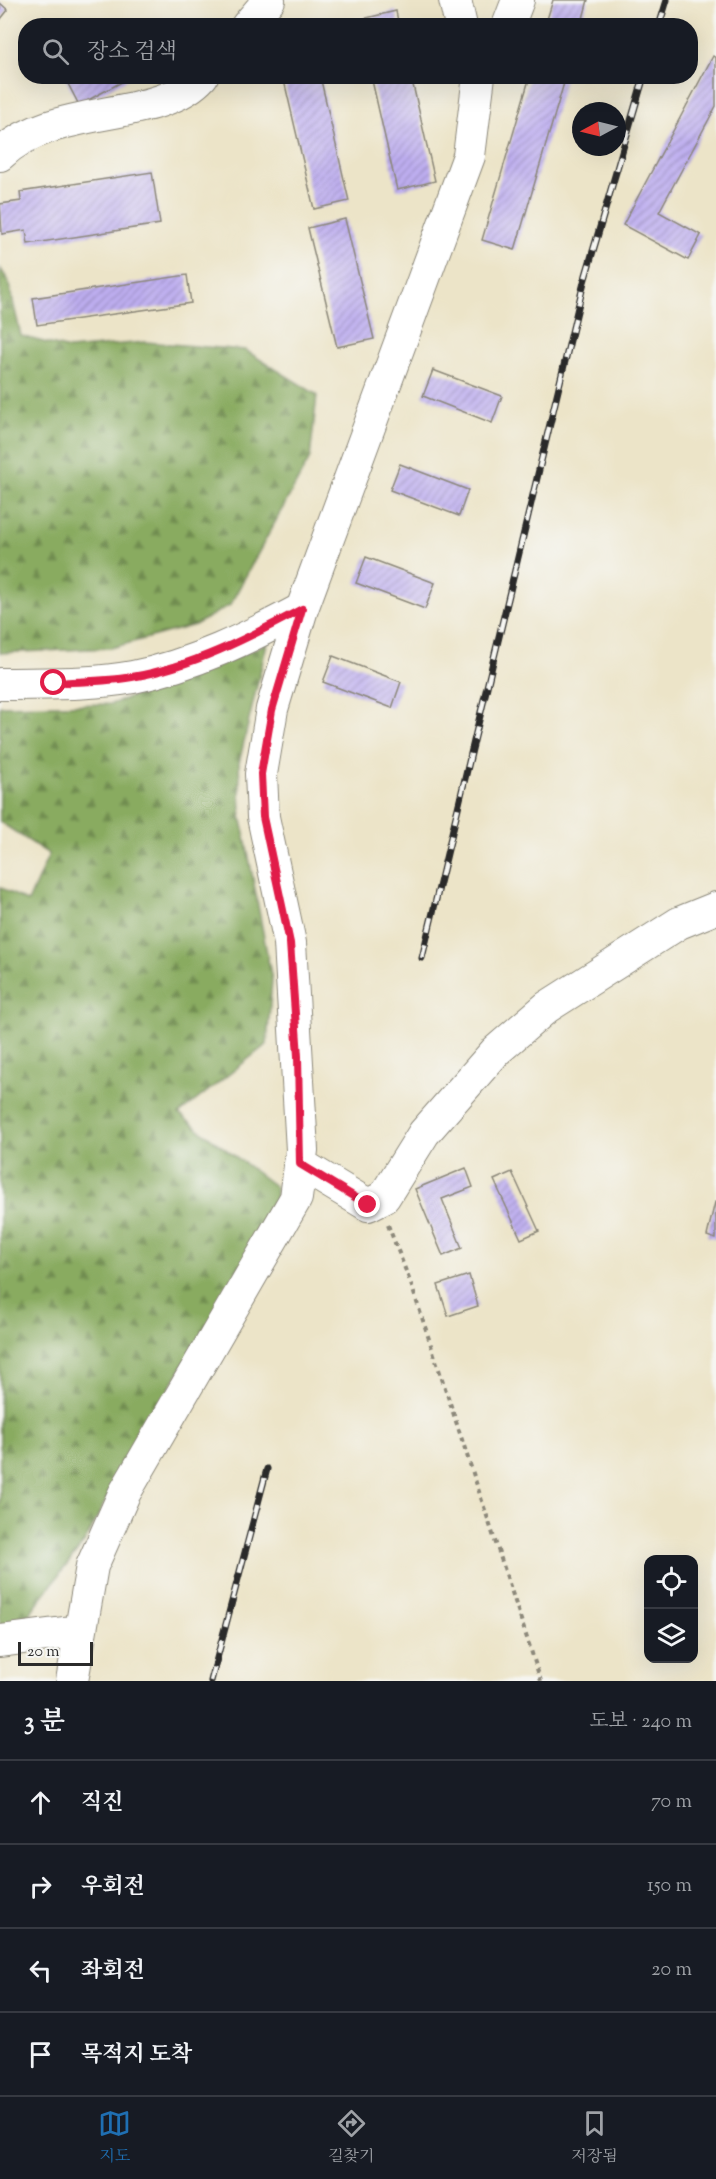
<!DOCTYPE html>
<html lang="ko">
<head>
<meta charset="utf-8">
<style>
  body { margin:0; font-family:"Sorts Mill Goudy","Noto Serif KR",serif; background:#242831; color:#f1f3f6 }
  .controls { position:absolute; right:18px; bottom:18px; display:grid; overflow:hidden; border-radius:12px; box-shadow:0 6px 24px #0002 }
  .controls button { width:54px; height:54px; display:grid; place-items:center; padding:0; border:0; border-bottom:2px solid #363941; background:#171b24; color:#f1f3f6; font:30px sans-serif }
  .compass { position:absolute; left:572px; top:102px; width:54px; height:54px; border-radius:50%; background:#171b24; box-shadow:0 6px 24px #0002; rotate:263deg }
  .scale { position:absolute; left:18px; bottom:15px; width:75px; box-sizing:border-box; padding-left:6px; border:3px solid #2b2b2b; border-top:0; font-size:16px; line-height:21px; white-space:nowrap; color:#2b2b2b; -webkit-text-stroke:4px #f6f6f2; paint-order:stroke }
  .stop { position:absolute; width:18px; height:18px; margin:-14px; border:4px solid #e11d48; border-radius:50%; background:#fff }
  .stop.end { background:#e11d48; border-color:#fff; box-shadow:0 2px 6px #0008 }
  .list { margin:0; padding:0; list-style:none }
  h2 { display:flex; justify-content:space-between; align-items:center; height:78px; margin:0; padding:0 24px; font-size:26px }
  h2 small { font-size:20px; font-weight:400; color:#9ea1a6 }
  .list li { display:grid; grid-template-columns:39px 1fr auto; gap:18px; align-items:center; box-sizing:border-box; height:84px; padding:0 24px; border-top:2px solid #363941 }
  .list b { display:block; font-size:22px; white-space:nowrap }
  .list em { font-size:20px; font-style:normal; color:#9ea1a6 }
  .icon { flex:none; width:33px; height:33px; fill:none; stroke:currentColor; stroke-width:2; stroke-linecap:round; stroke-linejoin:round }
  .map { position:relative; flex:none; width:716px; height:1681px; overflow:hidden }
  .search { position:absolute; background:#171b24; box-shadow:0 6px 24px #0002; left:18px; right:18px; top:18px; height:66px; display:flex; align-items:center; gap:15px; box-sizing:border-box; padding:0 21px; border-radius:24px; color:#9ea1a6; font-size:22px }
  .sheet { height:414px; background:#171b24 }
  nav { display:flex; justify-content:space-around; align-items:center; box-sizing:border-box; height:84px; border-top:2px solid #363941; background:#171b24; font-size:16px; color:#9ea1a6 }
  nav a { display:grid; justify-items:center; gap:3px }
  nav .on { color:#1f6fb2 }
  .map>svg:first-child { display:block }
</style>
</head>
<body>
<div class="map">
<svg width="716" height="1681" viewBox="0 0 716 1681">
  <defs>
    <pattern id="forest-firs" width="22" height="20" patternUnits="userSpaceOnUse" patternTransform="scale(1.5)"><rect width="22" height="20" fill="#89ab60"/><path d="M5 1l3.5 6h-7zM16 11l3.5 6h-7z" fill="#708b4f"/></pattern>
    <pattern id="building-hatch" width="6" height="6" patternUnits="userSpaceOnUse" patternTransform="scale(1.5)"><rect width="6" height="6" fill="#beaef0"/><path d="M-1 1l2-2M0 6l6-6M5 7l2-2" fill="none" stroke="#9b8ec3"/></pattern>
  </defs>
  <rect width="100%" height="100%" fill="#f6f6f2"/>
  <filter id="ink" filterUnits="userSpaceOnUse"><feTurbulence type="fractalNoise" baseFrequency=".0167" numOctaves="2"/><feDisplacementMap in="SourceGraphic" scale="12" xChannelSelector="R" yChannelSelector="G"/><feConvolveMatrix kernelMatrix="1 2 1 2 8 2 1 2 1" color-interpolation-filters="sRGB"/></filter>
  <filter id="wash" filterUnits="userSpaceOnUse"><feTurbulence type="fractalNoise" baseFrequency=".008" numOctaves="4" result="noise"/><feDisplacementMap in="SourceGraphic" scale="24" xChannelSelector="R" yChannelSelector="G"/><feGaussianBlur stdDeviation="1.35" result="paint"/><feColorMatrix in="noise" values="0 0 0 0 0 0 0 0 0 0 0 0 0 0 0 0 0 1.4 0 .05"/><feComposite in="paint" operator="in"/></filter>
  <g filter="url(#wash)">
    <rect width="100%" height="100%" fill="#ece4c8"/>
    <path fill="url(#forest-firs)" stroke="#5a6b46" stroke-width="1.5" d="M0 268 8 280 21 336 69 349 145 342 245 350 317 395 310 458 230 605 195 625 111 648 0 653Z
      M267 643 239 763 241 815 272 980 267 1044 179 1114 276 1187V1215L137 1440 85 1541 23 1622 0 1627V887L28 902 49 854 0 822V706L111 704 208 670Z"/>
    <g id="blocks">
      <path fill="url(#building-hatch)" d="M553 0H588L581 26H545Z
        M0 3 8 10 0 20Z
        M396 11 399 26H359L358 20Z
        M713 56 716 58V106L659 212 701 235 688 260 623 225Z
        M64 76H133L79 105Z
        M283 76H320L349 201 314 209Z
        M371 76H411L435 181 397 190Z
        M530 76H566L515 250 482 240Z
        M152 172 160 224 28 244 26 230 2 234 0 204 21 201 20 192Z
        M345 219 374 339 337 347 308 228Z
        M187 275 191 303 37 325 33 298Z
        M433 370 502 396 492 423 423 396Z
        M400 464 468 490 459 516 390 490Z
        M366 557 435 583 425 609 356 583Z
        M333 656 401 682 392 708 323 682Z
        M466 1168 473 1187 442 1199 462 1248 443 1256 415 1189Z
        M512 1172 539 1231 521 1239 494 1180Z
        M715 1202H716V1239L707 1236Z
        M469 1275 478 1306 448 1316 438 1285Z"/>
    </g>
  </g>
  <g filter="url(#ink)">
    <use href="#blocks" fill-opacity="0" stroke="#8c887a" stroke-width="1.5"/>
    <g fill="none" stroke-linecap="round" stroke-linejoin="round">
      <g stroke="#8c887a" stroke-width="34">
        <path id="minor" d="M455 0 461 26
          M247 26 269 0
          M508 26 518 0
          M0 155C52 103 161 123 202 76
          M0 684C43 683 90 685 133 677 193 665 248 638 302 609
          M300 1164 368 1205 384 1197 424 1133 496 1051 547 1007 679 923 716 908
          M0 1641 79 1631
          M72 1681 92 1566 124 1494 296 1198 302 1150 290 943 263 817 261 774 272 709 302 609 469 156 479 76"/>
      </g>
      <path stroke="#8c887a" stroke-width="4" stroke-dasharray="4.5 4.5" stroke-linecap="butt" d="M388 1225 411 1284 541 1681"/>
      <use href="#minor" stroke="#fff" stroke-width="32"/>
      <g stroke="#2b2b2b" stroke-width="7">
        <path id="rail" d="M659 26 667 0
          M422 958 584 282 644 76
          M211 1681 267 1469"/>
      </g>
      <use href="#rail" stroke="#f6f6f2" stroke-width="4.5" stroke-dasharray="14" stroke-linecap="butt"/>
    </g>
  </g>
  <g fill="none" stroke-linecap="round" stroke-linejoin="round" filter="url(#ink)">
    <path stroke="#e11d48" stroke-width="8" d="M54 683C79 681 106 682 132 677 192 667 248 638 302 609L272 710 261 774 263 817 290 943 298 1056 300 1164 368 1205"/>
  </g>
</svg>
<div class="controls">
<button><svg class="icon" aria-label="locate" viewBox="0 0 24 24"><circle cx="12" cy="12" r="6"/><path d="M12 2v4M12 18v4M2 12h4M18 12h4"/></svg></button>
<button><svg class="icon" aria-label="layers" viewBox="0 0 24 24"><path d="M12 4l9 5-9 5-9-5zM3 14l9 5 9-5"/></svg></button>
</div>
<svg class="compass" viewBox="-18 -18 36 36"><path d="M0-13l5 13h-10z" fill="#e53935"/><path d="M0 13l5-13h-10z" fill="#9ea1a6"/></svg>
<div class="scale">20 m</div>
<div class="stop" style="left:54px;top:683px"></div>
<div class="stop end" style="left:368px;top:1205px"></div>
<div class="search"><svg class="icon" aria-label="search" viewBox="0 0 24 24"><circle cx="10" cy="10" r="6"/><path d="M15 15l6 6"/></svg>장소 검색</div>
</div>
<section class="sheet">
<h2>3 분<small>도보 · 240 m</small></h2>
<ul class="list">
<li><svg class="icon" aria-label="ahead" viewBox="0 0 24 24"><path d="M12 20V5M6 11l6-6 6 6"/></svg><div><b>직진</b></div><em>70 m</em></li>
<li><svg class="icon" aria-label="right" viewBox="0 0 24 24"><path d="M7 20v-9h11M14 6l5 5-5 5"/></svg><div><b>우회전</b></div><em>150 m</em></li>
<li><svg class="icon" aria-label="left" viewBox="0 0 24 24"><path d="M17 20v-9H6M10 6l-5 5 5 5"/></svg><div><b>좌회전</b></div><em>20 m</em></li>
<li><svg class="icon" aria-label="arrive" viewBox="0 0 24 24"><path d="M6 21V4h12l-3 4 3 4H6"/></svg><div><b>목적지 도착</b></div></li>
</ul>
</section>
<nav>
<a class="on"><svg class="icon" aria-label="map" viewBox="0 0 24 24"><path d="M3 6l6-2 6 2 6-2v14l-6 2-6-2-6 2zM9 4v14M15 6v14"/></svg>지도</a>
<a><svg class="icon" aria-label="directions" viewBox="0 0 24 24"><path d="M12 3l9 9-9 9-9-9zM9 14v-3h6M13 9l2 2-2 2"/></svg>길찾기</a>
<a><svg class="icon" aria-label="saved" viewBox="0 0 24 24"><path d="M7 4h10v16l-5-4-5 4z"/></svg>저장됨</a>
</nav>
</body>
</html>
